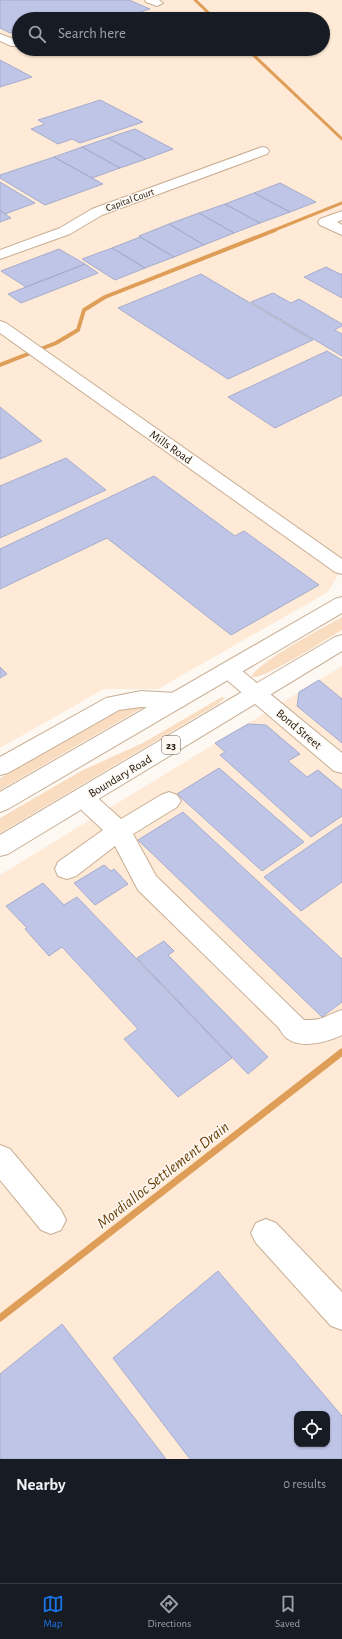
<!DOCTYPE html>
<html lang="en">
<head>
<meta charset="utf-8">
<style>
  body { margin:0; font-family:"Alegreya Sans",sans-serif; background:#242831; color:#f1f3f6 }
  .controls { position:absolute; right:12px; bottom:12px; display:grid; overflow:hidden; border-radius:8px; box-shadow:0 1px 3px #0004 }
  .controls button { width:36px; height:36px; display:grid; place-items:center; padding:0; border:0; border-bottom:1px solid #363941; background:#171b24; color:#f1f3f6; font:20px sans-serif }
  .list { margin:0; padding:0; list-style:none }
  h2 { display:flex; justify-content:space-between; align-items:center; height:52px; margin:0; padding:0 16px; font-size:17px }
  h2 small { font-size:13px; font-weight:400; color:#9ea1a6 }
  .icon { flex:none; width:22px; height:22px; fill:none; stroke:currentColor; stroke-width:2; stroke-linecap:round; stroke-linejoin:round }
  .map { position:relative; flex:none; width:342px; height:1459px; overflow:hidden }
  .search { position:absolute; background:#171b24; box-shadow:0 1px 3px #0004; left:12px; right:12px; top:12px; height:44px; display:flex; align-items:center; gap:10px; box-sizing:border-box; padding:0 14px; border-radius:22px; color:#9ea1a6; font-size:15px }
  .sheet { height:124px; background:#171b24 }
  nav { display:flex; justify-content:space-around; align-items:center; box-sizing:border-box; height:56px; border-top:1px solid #363941; background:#171b24; font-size:11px; color:#9ea1a6 }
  nav a { display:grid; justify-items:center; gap:2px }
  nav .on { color:#1a73e8 }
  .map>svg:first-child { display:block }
</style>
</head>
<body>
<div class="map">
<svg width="342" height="1459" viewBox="0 0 342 1459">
  <rect width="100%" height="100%" fill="#fef8f3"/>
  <path fill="#feead6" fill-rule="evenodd" d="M0 0H342V568L328 592 158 689H104L0 748ZM19 19H323V49H19Z
    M342 666V1459H0V875ZM297 1414H327V1444H297Z"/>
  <path fill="#fadcc0" d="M342 617V630C328 638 262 681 251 677 258 662 324 627 342 617Z
    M222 697 225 698 218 704 0 833V818L83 770 143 743Z
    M146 706 142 708 0 790V778L120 710 127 707Z"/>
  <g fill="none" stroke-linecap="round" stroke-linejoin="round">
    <path stroke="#df9e57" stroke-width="3" d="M195 0 215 19
      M247 49 342 139
      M272 231 342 203"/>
    <path stroke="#df9e57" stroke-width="4" d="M0 365 56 343 78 330 84 310 105 297 275 230"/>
    <path stroke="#df9e57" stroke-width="7" d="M0 1318 342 1052"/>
  </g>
  <path fill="#bfc5e7" stroke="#a6accd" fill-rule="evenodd" d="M0 0H129L150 9 117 19H19V30L10 33 0 28Z
    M0 60 32 77 0 87Z
    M100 100 143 122 80 143 72 139 58 144 31 129 45 124 38 120Z
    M135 129 173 149 146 159 108 138Z
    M108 138 146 159 120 168 82 147Z
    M82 147 120 168 92 178 54 157Z
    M54 157 103 184 45 205 0 178V175Z
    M0 182 35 203 5 214 0 210Z
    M280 183 316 202 290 212 254 193Z
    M254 193 290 212 260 223 225 204Z
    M225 204 260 223 234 233 199 213Z
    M0 210 5 214 11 218 0 222Z
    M199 213 234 233 204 245 169 224Z
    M169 224 204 245 174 257 139 236Z
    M140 237 174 257 145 268 112 248Z
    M112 248 145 268 115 280 82 259Z
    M59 249 85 264 26 287 1 271Z
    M85 264 98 273 21 303 8 294Z
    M326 267 340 274H342V298L304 277Z
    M201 274 313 340 228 379 118 308Z
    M273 293 291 303 299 299 342 324V326L334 330 342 334V356L251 302Z
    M327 351 342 360V395L275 428 228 397Z
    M0 407 42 441 0 459Z
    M66 458 106 490 0 538V486Z
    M154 476 235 536 244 531 319 585 231 635 107 538 0 589V549Z
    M0 667 7 674 0 678Z
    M319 680 342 699V743L297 706 299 692Z
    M248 724 266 725 300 754 288 761 307 777 318 770 342 790V816L311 837 220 755 225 752 215 743Z
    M219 768 304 842 262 871 177 794Z
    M183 812 342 959V1002L322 1017 138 840Z
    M342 824V882L301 911 264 877Z
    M104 865 111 871 114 869 128 884 95 905 74 883Z
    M43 883 64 905 77 897 232 1058 178 1097 124 1039 138 1029 62 947 49 956 25 929 27 928 6 906Z
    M164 941 174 951 168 955 268 1057 248 1074 137 958Z
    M218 1271 342 1416V1459H190L113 1358ZM297 1414H327V1444H297Z
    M62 1324 166 1459H0V1374Z"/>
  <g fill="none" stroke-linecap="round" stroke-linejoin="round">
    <g stroke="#c8ae93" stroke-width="2">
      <path id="minor" d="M145 0H159L163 3 157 6 146 2Z
        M0 34 19 41V46H11L0 41Z
        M262 147 267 148 269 151 267 154 102 215 70 234 0 259V250L60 228 92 209Z
        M342 211V220L337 222 342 225V235L320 225 318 222 320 219Z
        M0 321 6 323 342 559V574L335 572 0 333Z
        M228 663 235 665 342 753V773L334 771 221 675 217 670 221 665Z
        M141 691 176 693 184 696 187 701 184 706 176 709 141 707 119 710 8 773 0 775V757L106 698Z
        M83 789 91 792 121 819 161 795 169 792 177 795 181 801 177 807 133 834 156 876 304 1020C323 1021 326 1015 342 1010V1035C328 1042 302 1049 288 1039 284 1037 281 1031 278 1027L138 890 115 846 76 876 67 879 58 876 55 869 58 862 103 830 75 804 71 798 75 792Z
        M0 1145 10 1149 61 1210 66 1220 61 1230 51 1234 41 1230 0 1180Z
        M266 1219 276 1223 342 1292V1330L331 1326 256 1243 251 1233 256 1223Z"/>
    </g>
    <g stroke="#c8ae93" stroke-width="2">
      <path id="major" d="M342 597V613L8 809 0 812V792L335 599Z
        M342 635V651L8 854 0 856V835L335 637Z"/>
    </g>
    <use href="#minor" fill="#fff" fill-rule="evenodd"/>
    <use href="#major" fill="#fff" fill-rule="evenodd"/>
  </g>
  <g text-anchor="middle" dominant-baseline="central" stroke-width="3" stroke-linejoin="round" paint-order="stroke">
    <g font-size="10" fill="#1f150b" stroke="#fef8f3">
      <text transform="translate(130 200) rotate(-20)">Capital Court</text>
    </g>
    <rect fill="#fef8f3" stroke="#625951" stroke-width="1" x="162" y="736" width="18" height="18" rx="3"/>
    <g font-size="11" font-weight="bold" fill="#1f150b">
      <text x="171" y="745">23</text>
    </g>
    <g font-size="12" fill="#1f150b" stroke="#fef8f3">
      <text transform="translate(171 447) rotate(35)">Mills Road</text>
      <text transform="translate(299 729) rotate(40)">Bond Street</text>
      <text transform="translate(120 776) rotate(-31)">Boundary Road</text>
    </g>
    <g font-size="16" font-style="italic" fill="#673c01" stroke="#fef8f3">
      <text transform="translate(163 1175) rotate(-38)">Mordialloc Settlement Drain</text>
    </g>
  </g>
</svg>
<div class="controls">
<button><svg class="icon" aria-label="locate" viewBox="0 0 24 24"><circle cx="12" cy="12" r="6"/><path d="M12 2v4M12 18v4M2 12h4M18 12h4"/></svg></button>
</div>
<div class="search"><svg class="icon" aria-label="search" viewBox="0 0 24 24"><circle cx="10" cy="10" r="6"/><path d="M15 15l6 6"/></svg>Search here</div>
</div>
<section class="sheet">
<h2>Nearby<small>0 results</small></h2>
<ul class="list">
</ul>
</section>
<nav>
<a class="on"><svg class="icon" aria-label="map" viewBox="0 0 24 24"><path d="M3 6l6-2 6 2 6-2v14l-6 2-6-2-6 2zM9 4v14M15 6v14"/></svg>Map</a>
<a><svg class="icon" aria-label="directions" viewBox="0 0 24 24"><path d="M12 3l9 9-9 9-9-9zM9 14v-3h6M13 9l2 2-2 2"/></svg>Directions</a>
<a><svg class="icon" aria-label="saved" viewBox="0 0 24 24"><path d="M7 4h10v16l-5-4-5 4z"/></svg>Saved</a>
</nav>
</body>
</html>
